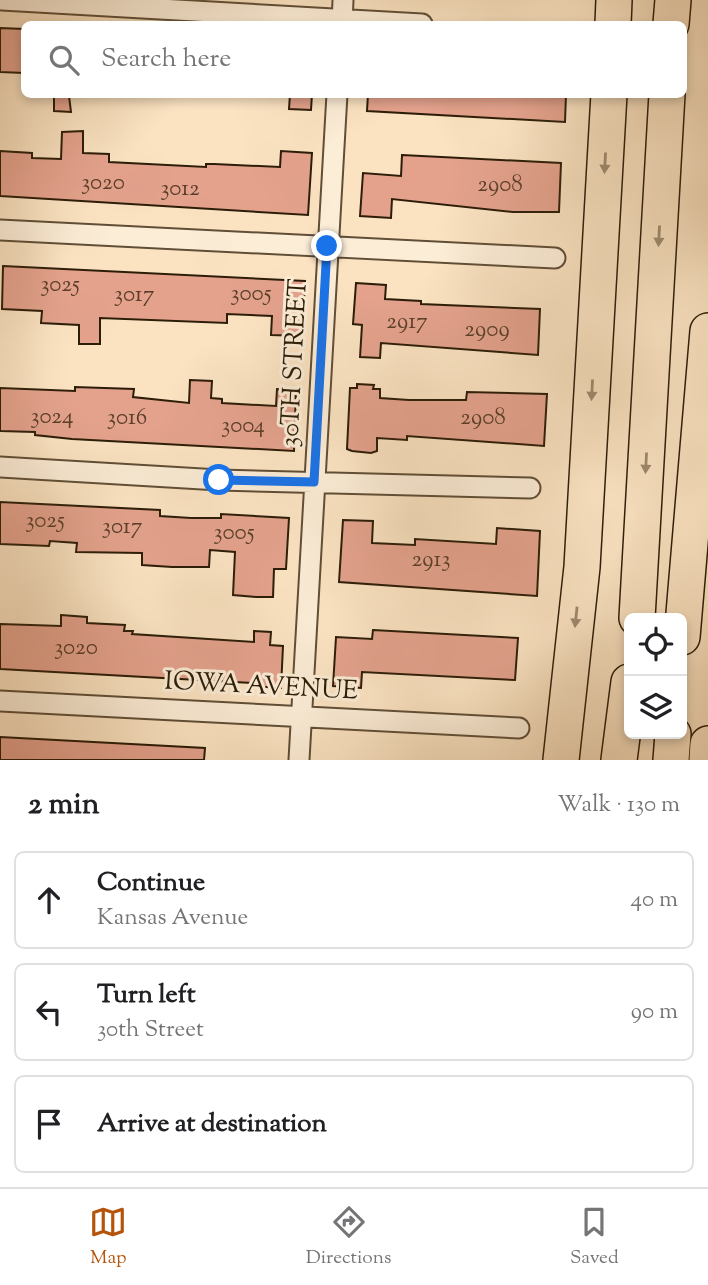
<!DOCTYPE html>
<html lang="en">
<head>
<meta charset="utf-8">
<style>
  body { margin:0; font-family:"Sorts Mill Goudy",serif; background:#f2f2f2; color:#202124 }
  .controls { position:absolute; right:21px; bottom:21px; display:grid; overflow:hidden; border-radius:10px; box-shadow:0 4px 10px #0003 }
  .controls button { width:63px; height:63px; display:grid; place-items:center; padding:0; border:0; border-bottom:2px solid #e0e0e0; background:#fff; color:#202124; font:35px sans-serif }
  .stop { position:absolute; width:21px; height:21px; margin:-16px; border:5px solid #1a73e8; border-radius:50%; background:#fff }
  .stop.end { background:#1a73e8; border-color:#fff; box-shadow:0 2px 7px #0008 }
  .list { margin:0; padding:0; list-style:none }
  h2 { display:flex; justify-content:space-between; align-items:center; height:91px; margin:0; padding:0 28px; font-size:30px }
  h2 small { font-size:23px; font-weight:400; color:#757577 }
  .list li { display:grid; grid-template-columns:46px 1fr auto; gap:21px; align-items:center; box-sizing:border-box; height:98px; margin:0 14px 14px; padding:0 14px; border:2px solid #e0e0e0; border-radius:10px }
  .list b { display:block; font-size:26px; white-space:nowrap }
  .list p { margin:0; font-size:23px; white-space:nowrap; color:#757577 }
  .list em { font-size:23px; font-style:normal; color:#757577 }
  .icon { flex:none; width:38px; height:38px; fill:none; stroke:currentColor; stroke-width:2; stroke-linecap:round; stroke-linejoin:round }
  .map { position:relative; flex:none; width:708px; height:760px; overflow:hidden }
  .search { position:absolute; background:#fff; box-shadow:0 4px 10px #0003; left:21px; right:21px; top:21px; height:77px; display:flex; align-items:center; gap:18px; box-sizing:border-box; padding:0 24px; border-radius:10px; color:#757577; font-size:26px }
  .sheet { height:427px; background:#fff }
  nav { display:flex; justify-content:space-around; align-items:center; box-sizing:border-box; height:98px; border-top:2px solid #e0e0e0; background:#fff; font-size:19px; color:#757577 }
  nav a { display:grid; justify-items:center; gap:4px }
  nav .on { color:#b45309 }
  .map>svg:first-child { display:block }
</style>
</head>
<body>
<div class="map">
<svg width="708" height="760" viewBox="0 0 708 760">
  <rect width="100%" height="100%" fill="#fbe3c2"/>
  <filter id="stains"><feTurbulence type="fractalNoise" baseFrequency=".00286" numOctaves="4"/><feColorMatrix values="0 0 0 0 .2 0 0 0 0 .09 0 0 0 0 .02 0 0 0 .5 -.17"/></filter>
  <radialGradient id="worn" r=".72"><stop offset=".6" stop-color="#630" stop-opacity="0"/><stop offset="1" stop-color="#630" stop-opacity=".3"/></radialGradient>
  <path fill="#e4a28d" stroke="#2c1d08" stroke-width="2" d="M0 28 24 29V73L0 72Z
    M54 94 69 96 71 112 54 111Z
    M290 94H312L311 110 289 109Z
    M368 94H566L565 122 367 111Z
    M83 131V153L109 154V162L206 167V164H214L280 167 281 151 312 153 308 215 0 196V151L32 153V158L61 159 62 132Z
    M402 155 561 163 559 212H513L392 199 391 218 360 216 363 173 401 176Z
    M3 266 305 281 302 336 271 335 272 316 227 314V323L100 318V344H79V325L41 323 42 311 2 309Z
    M356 283 386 285 385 299 421 301V304L540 309 538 355 381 343 380 358 360 357 362 325 353 324Z
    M190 380 212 381 211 398 222 399V403L276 406 277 389 296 390 294 451 72 439 35 435V432L0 431V388L75 391V387L134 389 133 397 189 403Z
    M357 384 374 385 373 389H380V398L409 400H466L467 392 547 394 544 446 407 436V440L377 438V451L371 453 352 451 347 449 350 388H357Z
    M0 502 160 510V516L191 518H221V514L289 518 286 569H274L273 597H256L233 595 235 552 210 550 209 567H172L142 565V553L76 552 77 543 50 541 49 546 0 544Z
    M343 520 373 521 372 543 415 545V539L496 544 497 528 540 531 537 596 339 582Z
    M61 615 87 617V623L125 625 124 631H133L132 634 254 642V631L271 632 270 645 283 646 281 688 252 686V683L0 669V624L61 626Z
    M373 630 518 638 515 680 362 672 361 688 333 686 336 637 372 639Z
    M0 737 205 748 204 760H0Z"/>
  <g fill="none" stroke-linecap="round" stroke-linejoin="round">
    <g stroke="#604e36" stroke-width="23">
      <path id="minor" d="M2 0 422 24
        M342 24 343 0
        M0 230 555 258
        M0 467 219 480 530 488
        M0 701 519 728
        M299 760 337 94"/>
    </g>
    <g stroke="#2c1d08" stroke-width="38">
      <path id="motorway" d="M613 24 614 0
        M671 24 673 0
        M637 618 667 94
        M682 637 708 331
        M561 760 582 567 609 94
        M619 760 629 682
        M671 760 673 734
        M707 760 708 744"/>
    </g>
    <use href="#minor" stroke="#fcedd7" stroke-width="19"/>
    <use href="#motorway" stroke="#fbe3c2" stroke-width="35"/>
  </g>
  <defs><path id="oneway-solid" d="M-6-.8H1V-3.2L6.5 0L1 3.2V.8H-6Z" transform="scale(1.75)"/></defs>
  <g fill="#9e8a6e">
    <use href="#oneway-solid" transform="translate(605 163) rotate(93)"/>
    <use href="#oneway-solid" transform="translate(659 236) rotate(93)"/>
    <use href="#oneway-solid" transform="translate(592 390) rotate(93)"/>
    <use href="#oneway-solid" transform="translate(646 463) rotate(93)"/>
    <use href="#oneway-solid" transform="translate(576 617) rotate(96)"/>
  </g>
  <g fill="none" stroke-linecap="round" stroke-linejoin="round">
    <path stroke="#1a73e8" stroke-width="9" d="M219 480 314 482 327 246"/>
  </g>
  <g text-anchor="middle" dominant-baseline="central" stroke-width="6" stroke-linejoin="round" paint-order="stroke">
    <g font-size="23" fill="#5a3e29">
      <text x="103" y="183">3020</text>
      <text x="500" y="185">2908</text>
      <text x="180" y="189">3012</text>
      <text x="60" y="285">3025</text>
      <text x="251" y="294">3005</text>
      <text x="134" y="295">3017</text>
      <text x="407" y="322">2917</text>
      <text x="487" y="330">2909</text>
      <text x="52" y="417">3024</text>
      <text x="127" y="418">3016</text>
      <text x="483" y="418">2908</text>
      <text x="243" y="426">3004</text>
      <text x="45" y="521">3025</text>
      <text x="122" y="527">3017</text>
      <text x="234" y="533">3005</text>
      <text x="431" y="560">2913</text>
      <text x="76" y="648">3020</text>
    </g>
    <g font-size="26" fill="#2c1d08" stroke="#fcedd7">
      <text transform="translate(295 363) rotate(-87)">30TH STREET</text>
      <text transform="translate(261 687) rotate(3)">IOWA AVENUE</text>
    </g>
  </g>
  <rect width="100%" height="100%" filter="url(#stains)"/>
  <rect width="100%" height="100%" fill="url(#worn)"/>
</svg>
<div class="controls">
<button><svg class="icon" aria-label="locate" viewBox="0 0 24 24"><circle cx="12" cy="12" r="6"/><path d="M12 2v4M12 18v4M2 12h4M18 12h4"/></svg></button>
<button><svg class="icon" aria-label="layers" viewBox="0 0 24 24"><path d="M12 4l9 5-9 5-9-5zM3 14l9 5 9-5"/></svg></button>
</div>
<div class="stop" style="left:219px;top:480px"></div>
<div class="stop end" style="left:327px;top:246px"></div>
<div class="search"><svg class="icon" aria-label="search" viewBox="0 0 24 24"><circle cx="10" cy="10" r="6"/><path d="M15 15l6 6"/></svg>Search here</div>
</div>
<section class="sheet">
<h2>2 min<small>Walk · 130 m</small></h2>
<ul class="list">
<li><svg class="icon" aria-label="ahead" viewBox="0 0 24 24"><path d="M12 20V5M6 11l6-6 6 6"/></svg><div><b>Continue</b><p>Kansas Avenue</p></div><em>40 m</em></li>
<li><svg class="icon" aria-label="left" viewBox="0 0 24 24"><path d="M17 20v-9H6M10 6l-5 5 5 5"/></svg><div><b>Turn left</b><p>30th Street</p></div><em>90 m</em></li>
<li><svg class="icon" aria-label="arrive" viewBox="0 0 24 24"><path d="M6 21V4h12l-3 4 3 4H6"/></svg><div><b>Arrive at destination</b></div></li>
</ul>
</section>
<nav>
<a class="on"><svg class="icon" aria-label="map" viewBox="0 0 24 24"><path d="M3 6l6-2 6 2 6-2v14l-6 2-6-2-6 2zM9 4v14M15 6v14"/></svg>Map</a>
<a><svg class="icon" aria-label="directions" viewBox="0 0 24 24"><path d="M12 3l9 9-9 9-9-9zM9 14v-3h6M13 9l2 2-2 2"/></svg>Directions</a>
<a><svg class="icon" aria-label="saved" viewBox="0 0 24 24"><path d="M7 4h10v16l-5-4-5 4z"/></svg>Saved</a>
</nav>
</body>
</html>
